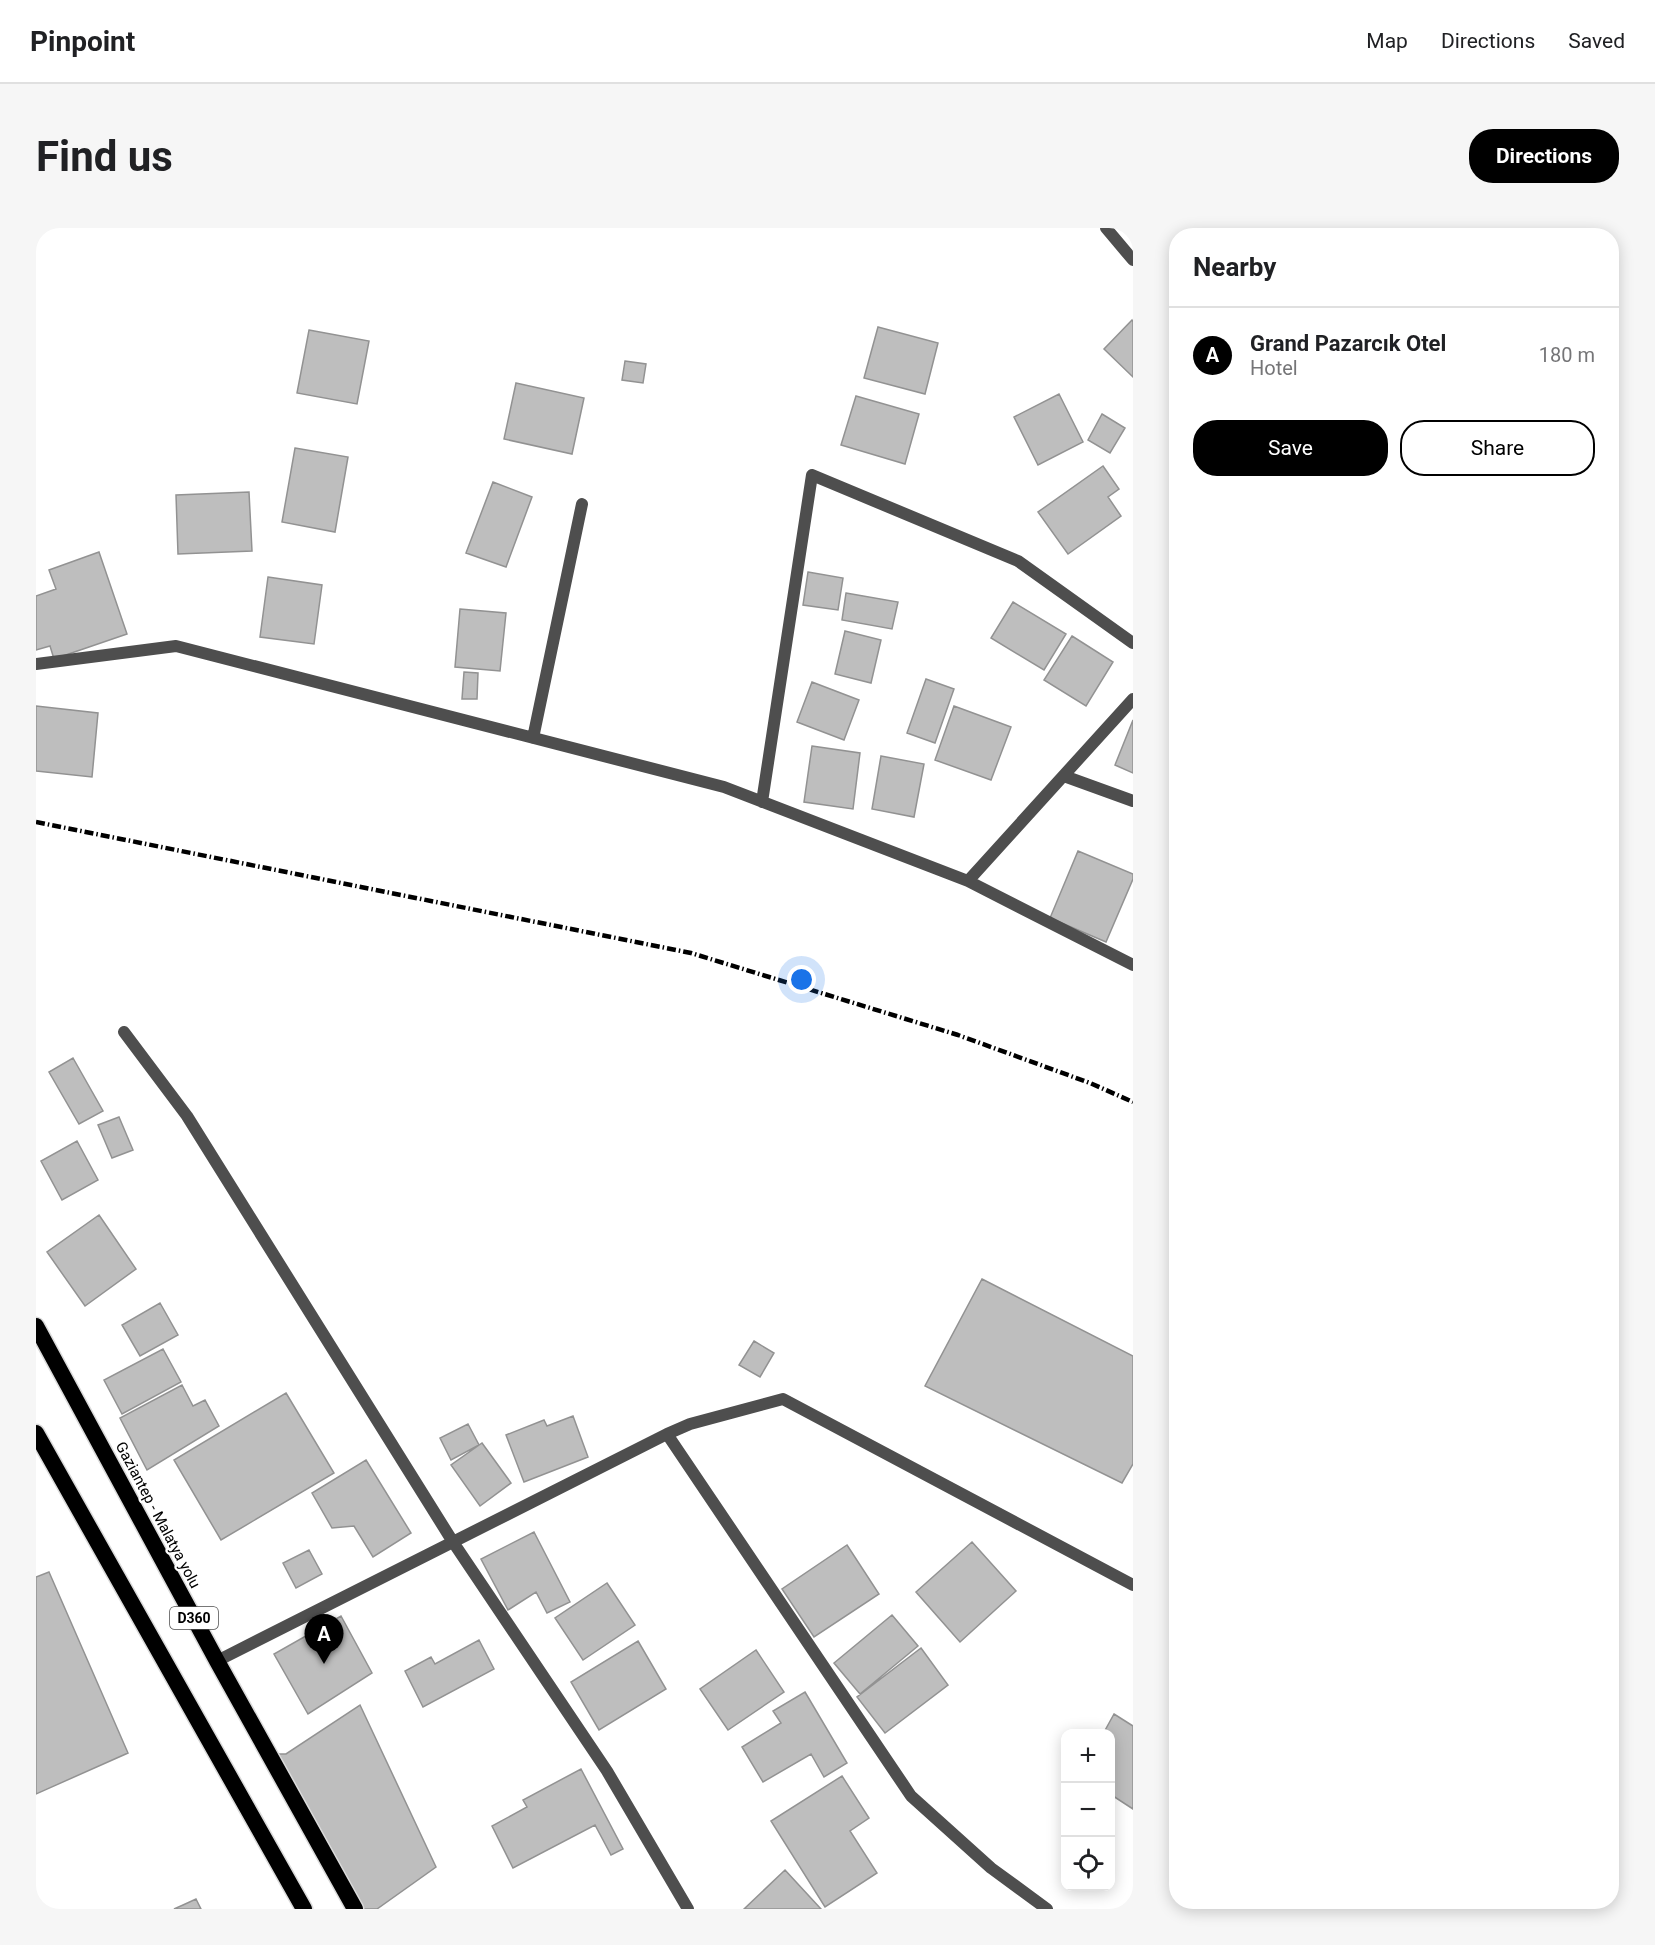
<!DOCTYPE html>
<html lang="en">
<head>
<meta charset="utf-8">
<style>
  body { margin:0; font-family:Roboto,sans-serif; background:#f6f6f6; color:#202124 }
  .controls { position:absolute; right:18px; bottom:18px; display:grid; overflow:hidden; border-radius:12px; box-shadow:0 3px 15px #0003 }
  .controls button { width:54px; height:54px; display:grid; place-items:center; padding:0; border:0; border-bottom:2px solid #e0e0e0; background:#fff; color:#202124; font:30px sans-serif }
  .you { position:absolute; left:766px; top:752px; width:21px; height:21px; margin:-15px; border:4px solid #fff; border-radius:50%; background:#1a73e8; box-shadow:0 0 0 9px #1a73e833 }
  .badge { display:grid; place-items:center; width:39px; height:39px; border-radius:50%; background:#000; color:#fff; font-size:20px; font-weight:700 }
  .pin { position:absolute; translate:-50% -50px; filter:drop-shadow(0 2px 3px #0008) }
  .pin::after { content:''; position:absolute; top:32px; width:21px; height:18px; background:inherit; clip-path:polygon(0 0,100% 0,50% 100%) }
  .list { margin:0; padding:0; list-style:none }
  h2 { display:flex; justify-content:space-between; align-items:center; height:78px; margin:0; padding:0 24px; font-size:26px }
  h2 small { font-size:20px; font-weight:400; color:#757577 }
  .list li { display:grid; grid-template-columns:39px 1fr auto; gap:18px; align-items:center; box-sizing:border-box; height:96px; padding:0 24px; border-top:2px solid #e0e0e0 }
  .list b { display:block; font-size:22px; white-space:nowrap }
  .list p { margin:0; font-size:20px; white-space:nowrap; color:#757577 }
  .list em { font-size:20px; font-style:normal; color:#757577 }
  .actions { display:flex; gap:12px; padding:18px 24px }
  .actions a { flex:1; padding:14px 0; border:2px solid #000; border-radius:24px; text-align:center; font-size:21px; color:#000 }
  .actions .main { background:#000; color:#fff }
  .icon { flex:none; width:33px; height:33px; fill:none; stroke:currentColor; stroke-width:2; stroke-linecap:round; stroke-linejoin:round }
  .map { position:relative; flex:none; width:1097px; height:1681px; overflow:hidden; border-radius:24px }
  header { display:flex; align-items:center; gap:36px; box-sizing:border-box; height:84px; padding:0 30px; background:#fff; border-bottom:2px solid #e0e0e0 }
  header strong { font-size:28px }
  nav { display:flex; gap:33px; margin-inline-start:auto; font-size:21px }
  .intro { display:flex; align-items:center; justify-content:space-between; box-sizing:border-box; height:144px; padding:0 36px }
  h1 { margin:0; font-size:42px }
  .button { padding:15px 27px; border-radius:24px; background:#000; color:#fff; font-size:21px; font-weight:700 }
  main { display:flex; gap:36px; padding:0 36px }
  aside { flex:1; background:#fff; border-radius:24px; box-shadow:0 3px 15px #0003 }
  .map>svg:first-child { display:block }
</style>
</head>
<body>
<header>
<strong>Pinpoint</strong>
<nav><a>Map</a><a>Directions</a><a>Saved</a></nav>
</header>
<div class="intro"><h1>Find us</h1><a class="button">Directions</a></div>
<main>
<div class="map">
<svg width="1097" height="1681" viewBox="0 0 1097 1681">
  <rect width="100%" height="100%" fill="#fff"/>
  <path fill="#bebebe" stroke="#929292" stroke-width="1.5" d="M1096 92 1097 94V149L1068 121Z
    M842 99 902 115 889 166 828 150Z
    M273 102 333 113 321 176 261 165Z
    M589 133 610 136 607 155 586 152Z
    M480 155 548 170 536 226 468 211Z
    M1023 166 1047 214 1002 237 978 189Z
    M820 168 883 186 869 236 805 217Z
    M1066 186 1089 200 1074 225 1052 212Z
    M259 220 312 229 299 304 246 294Z
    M1067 238 1083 261 1072 269 1085 288 1032 326 1002 284Z
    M457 254 496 269 470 339 430 325Z
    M213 264 216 323 142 326 140 267Z
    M63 324 91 406 18 431 14 418 0 422V368L20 361 13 342Z
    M772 344 807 350 802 382 767 377Z
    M232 349 286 357 278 416 224 409Z
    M810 365 862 374 856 401 806 392Z
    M977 374 1030 406 1008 442 955 410Z
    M424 381 470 385 464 443 419 439Z
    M809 403 845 412 835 455 799 446Z
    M1036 408 1077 434 1050 478 1008 452Z
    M428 444 442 445 441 471H426Z
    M890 451 918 461 899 515 871 505Z
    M776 454 823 472 808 512 761 494Z
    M0 478 62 485 56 549 0 543Z
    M918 478 975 499 955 552 899 532Z
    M1097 492V545L1079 537Z
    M776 518 824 525 817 581 768 574Z
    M845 528 888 536 878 589 836 581Z
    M1042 623 1097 646V651L1070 714 1014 690Z
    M37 830 67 883 43 896 13 844Z
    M83 889 97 922 76 930 62 897Z
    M41 913 62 952 26 972 5 933Z
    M63 987 100 1041 49 1078 11 1024Z
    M946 1051 1097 1128V1236L1086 1255 889 1158Z
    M124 1075 142 1107 104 1128 86 1097Z
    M718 1113 738 1125 724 1149 703 1137Z
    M127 1121 145 1154 86 1186 68 1152Z
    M146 1157 157 1178 169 1172 183 1198 111 1242 84 1190Z
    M250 1165 298 1245 185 1312 138 1232Z
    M537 1188 552 1229 488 1254 470 1207 508 1192 511 1198Z
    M432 1196 443 1217 415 1232 404 1210Z
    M446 1215 475 1255 444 1278 415 1237Z
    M330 1232 375 1305 337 1329 318 1298 296 1300 276 1265Z
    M498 1304 534 1374 511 1385 500 1364 472 1382 445 1331Z
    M936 1314 980 1363 924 1414 880 1364Z
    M811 1317 843 1366 778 1409 746 1361Z
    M273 1322 286 1346 260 1360 247 1335Z
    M13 1344 92 1525 0 1566V1349Z
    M571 1355 599 1397 547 1432 519 1390Z
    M856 1387 882 1418 824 1466 798 1435Z
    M305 1388 336 1445 272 1486 238 1426Z
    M443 1412 458 1441 387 1479 369 1443 395 1429 399 1436Z
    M602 1413 630 1461 563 1502 535 1454Z
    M885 1420 912 1457 849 1505 821 1469Z
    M720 1422 748 1464 692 1502 664 1461Z
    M769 1464 811 1535 788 1549 775 1526 727 1554 706 1519 745 1495 737 1483Z
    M324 1477 400 1639 341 1681H319L233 1526H250Z
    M1078 1486 1097 1498V1581L1074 1566V1506H1067Z
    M545 1541 587 1621 575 1627 559 1597 477 1640 456 1598 491 1579 487 1572Z
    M806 1548 833 1590 814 1603 841 1645 789 1679 735 1593Z
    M749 1642 785 1681H708Z
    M160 1671 165 1681H138L147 1677Z"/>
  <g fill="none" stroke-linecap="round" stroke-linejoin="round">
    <g stroke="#dbdbdb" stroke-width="19">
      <path id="trunk" d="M0 1098 181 1433 319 1681
        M0 1205 268 1681"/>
    </g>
    <path stroke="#4e4e4e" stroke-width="12" d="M1070 0 1097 32
      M0 436 140 418 688 559 932 653 1097 471
      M497 510 546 276
      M1028 548 1097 573
      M726 574 776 247 982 333 1097 415
      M932 653 1097 737
      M88 804 151 888 417 1314 571 1543 652 1681
      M631 1206 875 1568 955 1640 1011 1681
      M181 1433 631 1206 654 1196 747 1171 1097 1357"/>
    <use href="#trunk" stroke="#000" stroke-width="16"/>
    <path stroke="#000" stroke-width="4.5" stroke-dasharray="9 3 1.5 3" stroke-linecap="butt" d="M0 594 655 725 922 807 1054 855 1097 874"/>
  </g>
  <g text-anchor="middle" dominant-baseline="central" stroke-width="4.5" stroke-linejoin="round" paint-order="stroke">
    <rect fill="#fff" stroke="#4c4c4c" stroke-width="1.5" x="134" y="1379" width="48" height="22" rx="4.5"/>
    <g font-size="14" font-weight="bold" fill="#000">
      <text x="158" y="1390">D360</text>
    </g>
    <g font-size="15" fill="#000" stroke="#fff">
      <text transform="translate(122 1287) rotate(62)">Gaziantep - Malatya yolu</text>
    </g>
  </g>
</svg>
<div class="controls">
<button>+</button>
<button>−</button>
<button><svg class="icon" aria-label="locate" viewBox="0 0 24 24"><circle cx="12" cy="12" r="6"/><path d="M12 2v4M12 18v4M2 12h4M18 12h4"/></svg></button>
</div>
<div class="you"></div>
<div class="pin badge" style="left:288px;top:1436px">A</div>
</div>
<aside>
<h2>Nearby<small></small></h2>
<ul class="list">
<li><span class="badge">A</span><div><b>Grand Pazarcık Otel</b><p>Hotel</p></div><em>180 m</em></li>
</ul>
<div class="actions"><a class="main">Save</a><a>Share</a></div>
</aside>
</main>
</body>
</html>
